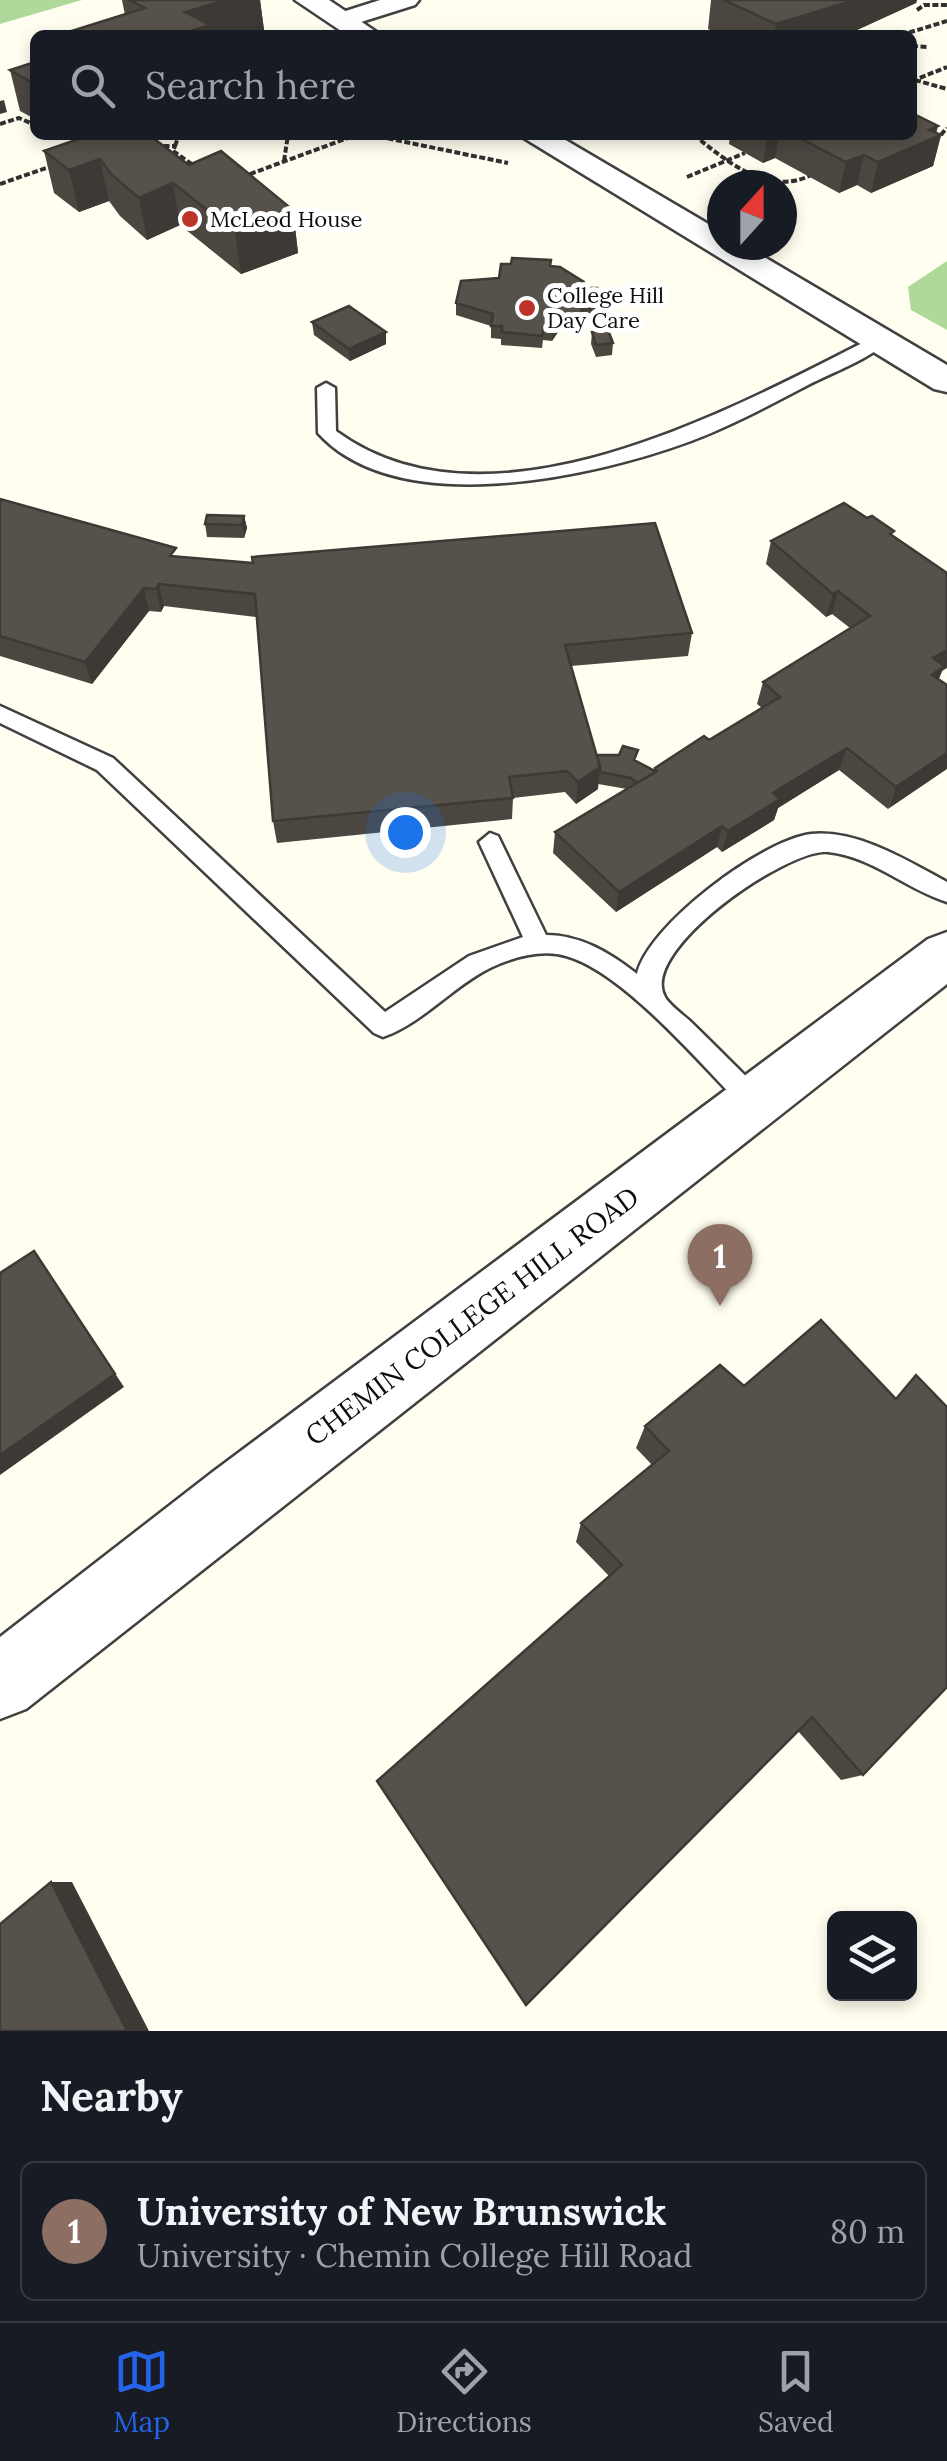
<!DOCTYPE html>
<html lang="en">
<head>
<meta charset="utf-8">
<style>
  body { margin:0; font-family:Lora,serif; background:#242831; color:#f1f3f6 }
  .controls { position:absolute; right:30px; bottom:30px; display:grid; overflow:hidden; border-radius:15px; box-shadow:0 5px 15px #0003 }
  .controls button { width:90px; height:90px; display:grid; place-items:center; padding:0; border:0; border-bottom:2px solid #363941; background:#171b24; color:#f1f3f6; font:50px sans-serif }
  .compass { position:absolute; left:707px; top:170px; width:90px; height:90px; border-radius:50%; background:#171b24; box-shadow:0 5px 15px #0003; rotate:21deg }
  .you { position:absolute; left:405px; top:832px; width:35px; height:35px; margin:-25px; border:8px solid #fff; border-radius:50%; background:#1a73e8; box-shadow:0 0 0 15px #1a73e833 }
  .badge { display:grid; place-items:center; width:65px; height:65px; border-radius:50%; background:#2563eb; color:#fff; font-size:32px; font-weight:700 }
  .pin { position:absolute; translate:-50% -82px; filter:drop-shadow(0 2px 5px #0008) }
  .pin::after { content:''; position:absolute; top:52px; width:35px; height:30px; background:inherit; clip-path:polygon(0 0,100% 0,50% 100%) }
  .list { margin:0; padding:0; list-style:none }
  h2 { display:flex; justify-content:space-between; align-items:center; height:130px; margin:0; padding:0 40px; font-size:42px }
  h2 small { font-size:32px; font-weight:400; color:#9ea1a6 }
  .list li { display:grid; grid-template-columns:65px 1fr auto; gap:30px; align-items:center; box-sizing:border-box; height:140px; margin:0 20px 20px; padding:0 20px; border:2px solid #363941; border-radius:15px }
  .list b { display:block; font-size:38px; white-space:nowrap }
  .list p { margin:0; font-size:32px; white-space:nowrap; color:#9ea1a6 }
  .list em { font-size:32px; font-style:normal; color:#9ea1a6 }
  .icon { flex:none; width:55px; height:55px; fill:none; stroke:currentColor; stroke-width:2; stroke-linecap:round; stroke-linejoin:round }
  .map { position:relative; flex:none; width:947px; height:2031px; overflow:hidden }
  .search { position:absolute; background:#171b24; box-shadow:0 5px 15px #0003; left:30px; right:30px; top:30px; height:110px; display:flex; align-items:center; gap:25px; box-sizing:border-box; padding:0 35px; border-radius:15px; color:#9ea1a6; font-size:38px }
  .sheet { height:290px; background:#171b24 }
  nav { display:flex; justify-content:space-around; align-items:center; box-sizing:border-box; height:140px; border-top:2px solid #363941; background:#171b24; font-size:28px; color:#9ea1a6 }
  nav a { display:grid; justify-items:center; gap:5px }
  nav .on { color:#2563eb }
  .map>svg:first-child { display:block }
</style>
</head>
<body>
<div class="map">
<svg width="947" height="2031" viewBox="0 0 947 2031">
  <rect width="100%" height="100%" fill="#fffef0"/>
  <path fill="#afd99a" d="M0 0H82L0 24Z
    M947 261V330L911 310 908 287Z"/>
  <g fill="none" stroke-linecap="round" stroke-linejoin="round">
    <g stroke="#414141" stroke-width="5">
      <path id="service" d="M874 337 888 341C868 360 833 372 808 385 770 405 731 426 691 441 594 477 398 521 318 433L317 388 326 383 335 388 336 431C489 543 730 410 874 337Z
        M0 706 113 758 385 1012 469 956 523 937 479 842 490 833 498 836 546 935C581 935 610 953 637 974 648 925 762 840 811 834 857 829 908 861 947 882V902C906 889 873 857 828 852 787 848 638 951 665 997 670 1006 684 1015 692 1023 716 1046 739 1070 763 1093L767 1101 763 1109 754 1112 745 1109C702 1066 624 972 566 956 543 949 514 957 492 967 454 985 423 1023 383 1037L374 1033 97 770 0 723Z"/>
    </g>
    <g stroke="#414141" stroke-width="5">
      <path id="minor" d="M380 0H419L415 5 342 28 329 20 333 15Z"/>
    </g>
    <g stroke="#414141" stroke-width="5">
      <path id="tertiary" d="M295 0H329L381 35H347Z
        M519 135H557L722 232V245H744L947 365V392L934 389Z
        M947 932V984L26 1709 0 1719V1637L214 1471 928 939Z"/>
    </g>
    <path stroke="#303030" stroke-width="4" stroke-dasharray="6 2.5" stroke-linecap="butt" d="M917 10 924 5H947
      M901 35 947 21
      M912 46 928 47
      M915 80 947 89
      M912 81 947 67
      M0 124 19 118 35 125
      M371 135 508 163
      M694 135C726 161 769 197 811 175
      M935 141 947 128
      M155 146H175L173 151 196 167
      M175 146 179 135
      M284 161 288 135
      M242 177 356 135
      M687 177 745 153
      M0 184 52 166"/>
    <use href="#service" fill="#fff" fill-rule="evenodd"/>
    <use href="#minor" fill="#fff" fill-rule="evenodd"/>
    <use href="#tertiary" fill="#fff" fill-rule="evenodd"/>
  </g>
  <path fill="#4b4640" d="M122 0H260L264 30 247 35H69L68 32 125 15Z
    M711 0H917L916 3 846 35H721L708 29Z
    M35 62V119L20 111 10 70Z
    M936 133 941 135 933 166 871 193 857 185 839 193 775 158 763 163 729 144 730 135H912Z
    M44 151 189 165 293 210 298 253 241 274 180 225 147 240 120 216 109 201 79 212 54 193Z
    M550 266 584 288H597L594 322H582L581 328 562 326 552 341 543 340 542 348 501 345V339L491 338V326L456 315V303L499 278Z
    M312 322 386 344 350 361 314 335Z
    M592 332 613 343 612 355 596 357 591 344Z
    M0 499 178 557 692 633 688 656 571 666 597 755 636 761 654 771 655 768 709 740 762 708 757 704 763 682 850 628 832 614 826 617 766 564 771 541 893 535 942 671 888 809 839 770 778 808 774 820 722 852 717 847 616 912 553 853 555 832 627 789 598 784V789L576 804 565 792 513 798 512 819 277 843 273 821 257 617 164 606 161 612 149 611 92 684 0 656Z
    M244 516 247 528 244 538 207 537 205 524Z
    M720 1365 863 1775 841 1780 798 1731 609 1576 576 1542 581 1523 652 1465 636 1448 645 1426Z"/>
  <path fill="#3d3934" d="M226 0H260L264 30 247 35H178L185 12Z
    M855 0H917L916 3 846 35H774L776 24Z
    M4 100 7 112 0 114V101Z
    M938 126 935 138 941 135 933 166 871 193 878 162 929 130Z
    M55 135H70L56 140Z
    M768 135H779L775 158 763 163Z
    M864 155 857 185 839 193 846 162Z
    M100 159 109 201 79 212 69 170Z
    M173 183 180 225 147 240 139 198Z
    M293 210 298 253 241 274 235 232Z
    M562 314V326L552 341 553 329Z
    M386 332V344L350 361 349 349Z
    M244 516 247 528 244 538 242 525Z
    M159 584 164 606 161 612 156 589Z
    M144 588 149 611 92 684 85 662Z
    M838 591 832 614 826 617 833 594Z
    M947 650V668L942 671 935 688 924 697 933 658Z
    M847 748 839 770 778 808 774 820 722 852 728 831 773 793Z
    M947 753V769L888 809 896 787Z
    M600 767 598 789 576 804 578 782Z
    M722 826 717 847 616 912 619 892Z
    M34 1251 124 1387 0 1475V1455Z
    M51 1882H72L149 2031H127Z"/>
  <path fill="#57514b" stroke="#3d3934" stroke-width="2.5" d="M129 0H226L185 12 210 25 178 35H73L68 32 145 8Z
    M724 0H855L776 24Z
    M35 62V84L10 70Z
    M912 113 938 126 929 130 941 135 878 162 864 155 846 162 794 135H912Z
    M90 135H149L189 165 221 151 293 210 235 232 173 183 139 198 111 174 100 159 69 170 44 151Z
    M512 258 551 260 550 266 560 267 584 282V288H597L594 310 582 309V316L562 314 553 329 544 328 542 336 502 332V326H491L493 314 456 303 461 281 499 278 501 264H511Z
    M349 306 386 332 349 349 312 322Z
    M608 330 613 343 596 345 592 332Z
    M0 499 176 548 170 556 253 563 252 557 655 523 692 633 565 645 600 767 578 782 567 771 509 777 513 798 273 821 255 594 159 584 156 589 144 588 85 662 0 636Z
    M844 503 867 518 872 516 894 531 890 534 947 573V650L933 658 944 666 932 675 947 685V753L896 787 847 748 773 793 780 799 728 831 722 826 619 892 555 832 657 771 655 768 704 736 709 740 780 697 763 682 870 616 838 591 833 594 771 541Z
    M207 515 244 516 242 525 205 524Z
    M623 746 638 750 634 760 655 771 654 773 637 783 631 778 600 772V767L597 755H619Z
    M34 1251 115 1374 0 1455V1273Z
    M821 1320 896 1399 916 1375 947 1407V1687L863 1775 812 1717 526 2005 377 1781 622 1565 581 1523 669 1451 645 1426 720 1365 744 1386Z
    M51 1882 127 2031H0V1924Z"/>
  <g fill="#bc3329" stroke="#fff" stroke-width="4">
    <circle cx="190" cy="219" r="10"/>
    <circle cx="527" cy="308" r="10"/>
  </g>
  <g text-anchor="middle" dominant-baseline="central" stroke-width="10" stroke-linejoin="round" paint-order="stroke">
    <g font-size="22" fill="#0e0e0e" stroke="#fff" text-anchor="start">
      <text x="210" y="219">McLeod House</text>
      <text x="547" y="295">College Hill<tspan x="547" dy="25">Day Care</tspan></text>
    </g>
    <g font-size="28" fill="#0e0e0e" stroke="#fff">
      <text transform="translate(472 1316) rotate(-37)">CHEMIN COLLEGE HILL ROAD</text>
    </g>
  </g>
</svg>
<div class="controls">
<button><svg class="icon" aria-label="layers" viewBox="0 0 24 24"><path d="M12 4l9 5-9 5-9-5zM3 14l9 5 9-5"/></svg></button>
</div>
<svg class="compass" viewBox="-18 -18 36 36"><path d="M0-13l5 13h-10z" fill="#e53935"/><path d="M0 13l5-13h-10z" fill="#9ea1a6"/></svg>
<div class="you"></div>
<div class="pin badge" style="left:720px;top:1306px;background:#8d6e63">1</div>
<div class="search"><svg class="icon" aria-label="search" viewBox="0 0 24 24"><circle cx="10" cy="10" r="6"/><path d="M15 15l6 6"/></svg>Search here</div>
</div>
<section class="sheet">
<h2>Nearby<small></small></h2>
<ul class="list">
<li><span class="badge" style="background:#8d6e63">1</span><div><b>University of New Brunswick</b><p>University · Chemin College Hill Road</p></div><em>80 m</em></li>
</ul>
</section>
<nav>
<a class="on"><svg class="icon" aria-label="map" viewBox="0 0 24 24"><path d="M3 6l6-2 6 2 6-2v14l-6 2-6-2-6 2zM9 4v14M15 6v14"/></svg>Map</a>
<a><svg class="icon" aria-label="directions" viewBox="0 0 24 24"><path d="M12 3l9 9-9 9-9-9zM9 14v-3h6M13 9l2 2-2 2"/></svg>Directions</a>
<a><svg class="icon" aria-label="saved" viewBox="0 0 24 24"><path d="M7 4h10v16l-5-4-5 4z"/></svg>Saved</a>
</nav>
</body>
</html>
